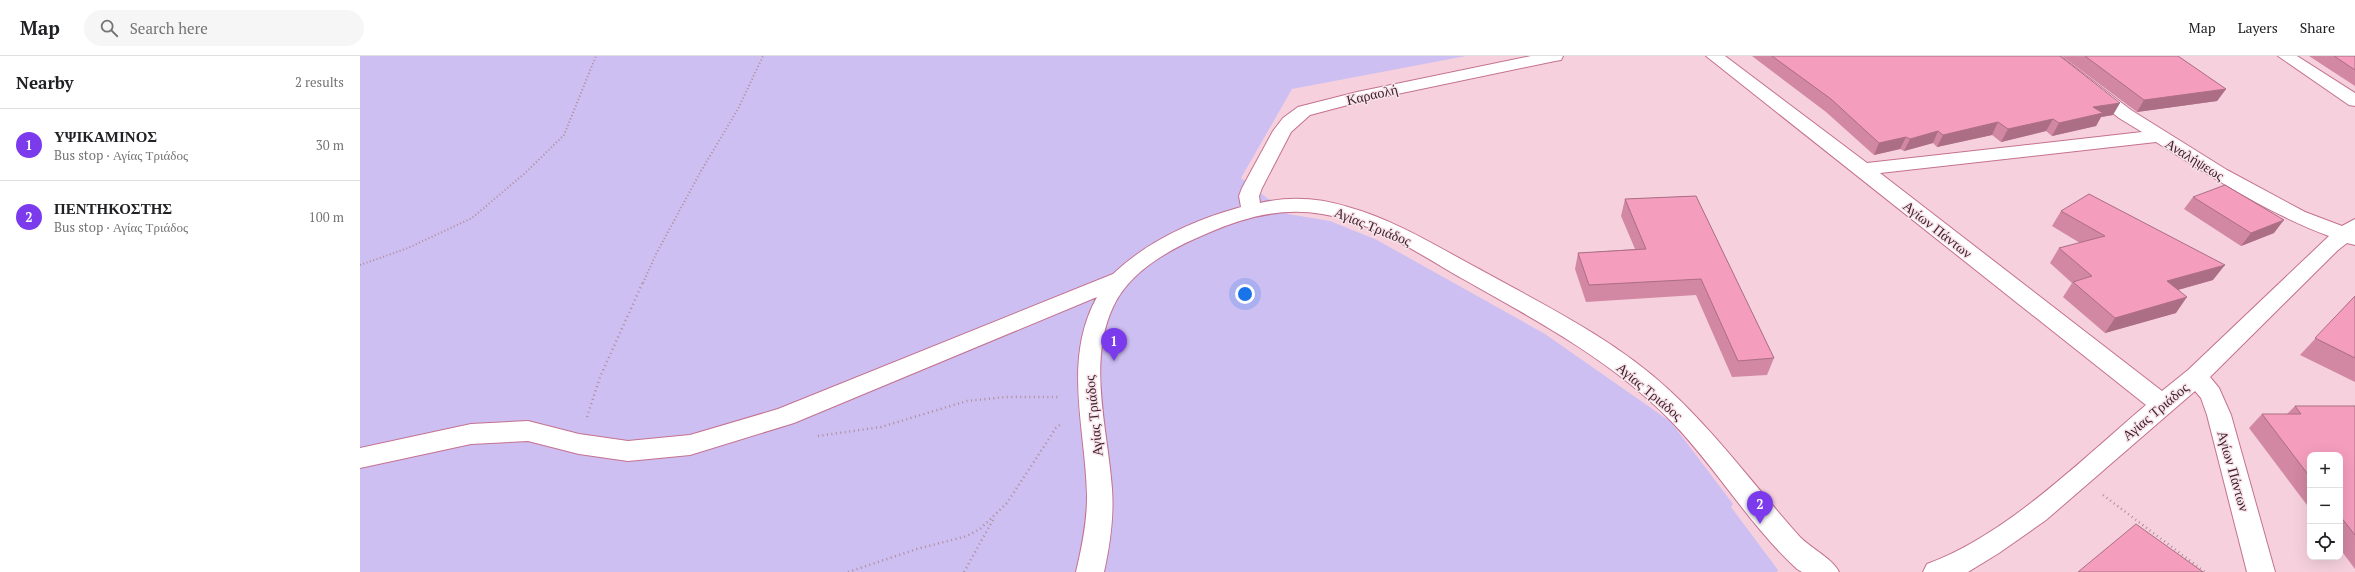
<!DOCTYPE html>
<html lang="en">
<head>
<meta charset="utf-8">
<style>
  body { margin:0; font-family:"PT Serif",serif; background:#f6f6f6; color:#202124 }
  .controls { position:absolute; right:12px; bottom:12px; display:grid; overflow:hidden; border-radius:8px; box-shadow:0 4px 16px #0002 }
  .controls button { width:36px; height:36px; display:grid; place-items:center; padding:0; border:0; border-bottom:1px solid #e0e0e0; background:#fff; color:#202124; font:20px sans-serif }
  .you { position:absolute; left:885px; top:238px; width:14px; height:14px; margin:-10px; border:3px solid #fff; border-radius:50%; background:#1a73e8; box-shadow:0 0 0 6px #1a73e833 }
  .badge { display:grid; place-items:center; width:26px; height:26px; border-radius:50%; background:#7c3aed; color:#fff; font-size:13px; font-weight:700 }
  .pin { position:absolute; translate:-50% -33px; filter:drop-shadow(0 1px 2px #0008) }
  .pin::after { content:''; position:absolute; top:21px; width:14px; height:12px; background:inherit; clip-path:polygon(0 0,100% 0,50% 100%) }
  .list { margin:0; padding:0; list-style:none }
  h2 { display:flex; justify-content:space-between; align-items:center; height:52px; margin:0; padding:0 16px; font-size:17px }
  h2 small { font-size:13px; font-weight:400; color:#757577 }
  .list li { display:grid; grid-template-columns:26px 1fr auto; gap:12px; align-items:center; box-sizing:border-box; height:72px; padding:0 16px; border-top:1px solid #e0e0e0 }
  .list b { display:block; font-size:15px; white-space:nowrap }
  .list p { margin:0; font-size:13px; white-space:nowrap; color:#757577 }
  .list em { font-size:13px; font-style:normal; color:#757577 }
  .icon { flex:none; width:22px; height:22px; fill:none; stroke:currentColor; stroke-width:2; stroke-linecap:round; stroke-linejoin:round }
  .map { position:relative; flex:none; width:1995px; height:516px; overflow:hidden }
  header { display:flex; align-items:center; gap:24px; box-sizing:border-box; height:56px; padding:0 20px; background:#fff; border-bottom:1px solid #e0e0e0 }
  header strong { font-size:19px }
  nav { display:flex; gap:22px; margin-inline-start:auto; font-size:14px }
  .search { width:280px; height:36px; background:#f6f6f6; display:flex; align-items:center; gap:10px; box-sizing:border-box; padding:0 14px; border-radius:22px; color:#757577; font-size:15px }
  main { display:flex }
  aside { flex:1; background:#fff }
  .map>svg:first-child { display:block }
</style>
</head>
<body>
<header>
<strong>Map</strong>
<div class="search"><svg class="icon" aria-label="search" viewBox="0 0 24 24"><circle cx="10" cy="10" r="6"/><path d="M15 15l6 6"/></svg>Search here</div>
<nav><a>Map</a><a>Layers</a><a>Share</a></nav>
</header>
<main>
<aside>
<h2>Nearby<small>2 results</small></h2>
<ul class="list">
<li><span class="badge">1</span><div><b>ΥΨΙΚΑΜΙΝΟΣ</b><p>Bus stop · Αγίας Τριάδος</p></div><em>30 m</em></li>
<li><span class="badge">2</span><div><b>ΠΕΝΤΗΚΟΣΤΗΣ</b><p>Bus stop · Αγίας Τριάδος</p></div><em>100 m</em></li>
</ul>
</aside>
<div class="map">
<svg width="1995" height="516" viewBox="0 0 1995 516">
  <rect width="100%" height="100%" fill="#f6d1dd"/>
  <path fill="#cdbff2" d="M0 0H1106L932 33 881 122 928 158 970 165 1017 184 1185 278 1311 366 1373 448 1371 451 1418 514 1417 516H0Z"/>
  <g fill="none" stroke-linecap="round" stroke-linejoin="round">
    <g stroke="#c4718f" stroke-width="2">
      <path id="minor" d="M1171 0H1203L1201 4 1195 5 999 46 950 59 931 76 902 132 899 140 900 147C929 140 960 142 988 151 1035 164 1076 190 1119 213 1184 249 1254 283 1308 333 1357 378 1396 432 1440 481 1452 493 1473 503 1479 516H1442L1437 513C1389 469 1356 411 1310 364 1251 304 1176 264 1103 223 1059 198 1014 166 962 158 922 151 884 161 848 177 812 192 770 214 753 251 727 307 748 374 752 433 754 461 750 489 744 516H716C722 491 727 466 727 441 726 373 702 304 737 241L434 367 330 399 268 405 219 398 168 385 111 388 0 412V392L111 368 168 365 219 378 268 385 330 379 418 353 753 218C789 184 834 164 881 151L879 140 882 132 913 75 923 62 938 51 997 36Z
        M1346 0H1365L1507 107 1782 76 1759 62 1681 0H1700L1771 54 1867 114 1945 156 1982 170 1995 163V189L1987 187 1978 194 1850 321 1859 332 1871 359 1915 516H1887L1847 359 1841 342 1835 335 1686 464 1639 497 1608 516H1563L1567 508C1647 479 1722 403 1786 349ZM1796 86C1852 121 1907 157 1969 180L1828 314 1802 335 1520 117Z
        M1918 0H1937L1995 37V50L1989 49Z"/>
    </g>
    <path stroke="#b08c98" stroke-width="2" stroke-dasharray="1 2.5" stroke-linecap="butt" d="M0 209 48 192 112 162 164 118 204 79 236 0
      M283 227 296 198 341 115 378 53 403 0"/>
    <path stroke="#b08c98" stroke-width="2.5" stroke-dasharray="1 3.5" stroke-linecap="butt" d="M227 361 240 321 283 226
      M458 380 521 371 607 345 646 341H700
      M1743 439 1845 516
      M488 516 557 493 607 480 620 473 647 447 696 372 701 368
      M604 516 634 462"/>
    <use href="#minor" fill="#fff" fill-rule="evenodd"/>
  </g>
  <path fill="#d287a2" d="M1392 0H1700L1753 59 1741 61 1736 70 1692 80 1686 75 1641 86 1632 79 1577 91 1573 87 1544 95 1540 93 1514 99 1466 56Z
    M1702 0H1818L1866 33 1857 45 1777 56Z
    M1949 0H1995V30Z
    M1336 140 1414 302 1407 319 1372 321 1336 239 1226 246 1215 213 1218 197 1275 193 1261 160 1265 143Z
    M1833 141 1914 177 1881 190 1824 153Z
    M1701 155 1853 224 1818 234 1816 257 1745 277 1703 241 1712 227 1690 207 1699 192 1720 187 1692 170Z
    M1995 240V326L1940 299Z
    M1935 350H1995V513L1980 493V399H1950V453L1889 372 1902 358H1927Z"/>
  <path fill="#ab6e84" d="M1866 33 1857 45 1777 56 1784 44Z
    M1760 47 1753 59 1741 61 1736 70 1692 80 1699 67 1733 51Z
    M1693 63 1686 75 1641 86 1648 73Z
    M1638 66 1632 79 1577 91 1583 79Z
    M1578 75 1573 87 1544 95 1550 83Z
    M1546 81 1540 93 1514 99 1519 87Z
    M1924 164 1914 177 1881 190 1891 177Z
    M1865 209 1853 224 1796 240 1807 225Z
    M1827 241 1816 257 1745 277 1755 262Z"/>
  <path fill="#f49dbc" stroke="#ab6e84" d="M1412 0H1700L1760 47 1733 51 1743 57 1699 67 1693 63 1648 73 1638 66 1583 79 1578 75 1550 83 1546 81 1519 87 1471 43Z
    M1725 0H1818L1866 33 1784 44Z
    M1974 0H1995V14Z
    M1865 129 1924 164 1891 177 1833 141Z
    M1729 138 1865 209 1807 225 1827 241 1755 262 1713 226 1732 220 1699 192 1745 180 1701 155Z
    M1336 140 1414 302 1378 305 1341 223 1229 229 1218 197 1286 193 1265 143Z
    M1995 240V302L1955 282Z
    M1935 350H1995V479L1980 460V399H1950V421L1902 358H1941Z
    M1776 468 1843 516H1718Z"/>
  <g text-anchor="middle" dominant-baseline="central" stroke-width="3" stroke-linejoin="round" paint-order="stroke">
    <g font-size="14" fill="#42202d" stroke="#f7e4ea">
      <text transform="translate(1012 38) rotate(-13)">Καραολή</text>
      <text transform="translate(1835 103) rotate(32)">Αναλήψεως</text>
      <text transform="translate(1013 170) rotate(22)">Αγίας Τριάδος</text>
      <text transform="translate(1578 173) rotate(38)">Αγίων Πάντων</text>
      <text transform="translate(1290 335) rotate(40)">Αγίας Τριάδος</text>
      <text transform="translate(1795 355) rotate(-40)">Αγίας Τριάδος</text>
      <text transform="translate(733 360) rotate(-96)">Αγίας Τριάδος</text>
      <text transform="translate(1874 415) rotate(74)">Αγίων Πάντων</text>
    </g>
  </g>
</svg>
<div class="controls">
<button>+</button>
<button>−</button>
<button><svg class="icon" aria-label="locate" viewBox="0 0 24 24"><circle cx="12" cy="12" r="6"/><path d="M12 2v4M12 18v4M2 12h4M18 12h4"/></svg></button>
</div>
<div class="you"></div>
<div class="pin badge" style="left:754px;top:305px">1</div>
<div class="pin badge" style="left:1400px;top:468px">2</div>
</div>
</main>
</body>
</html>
